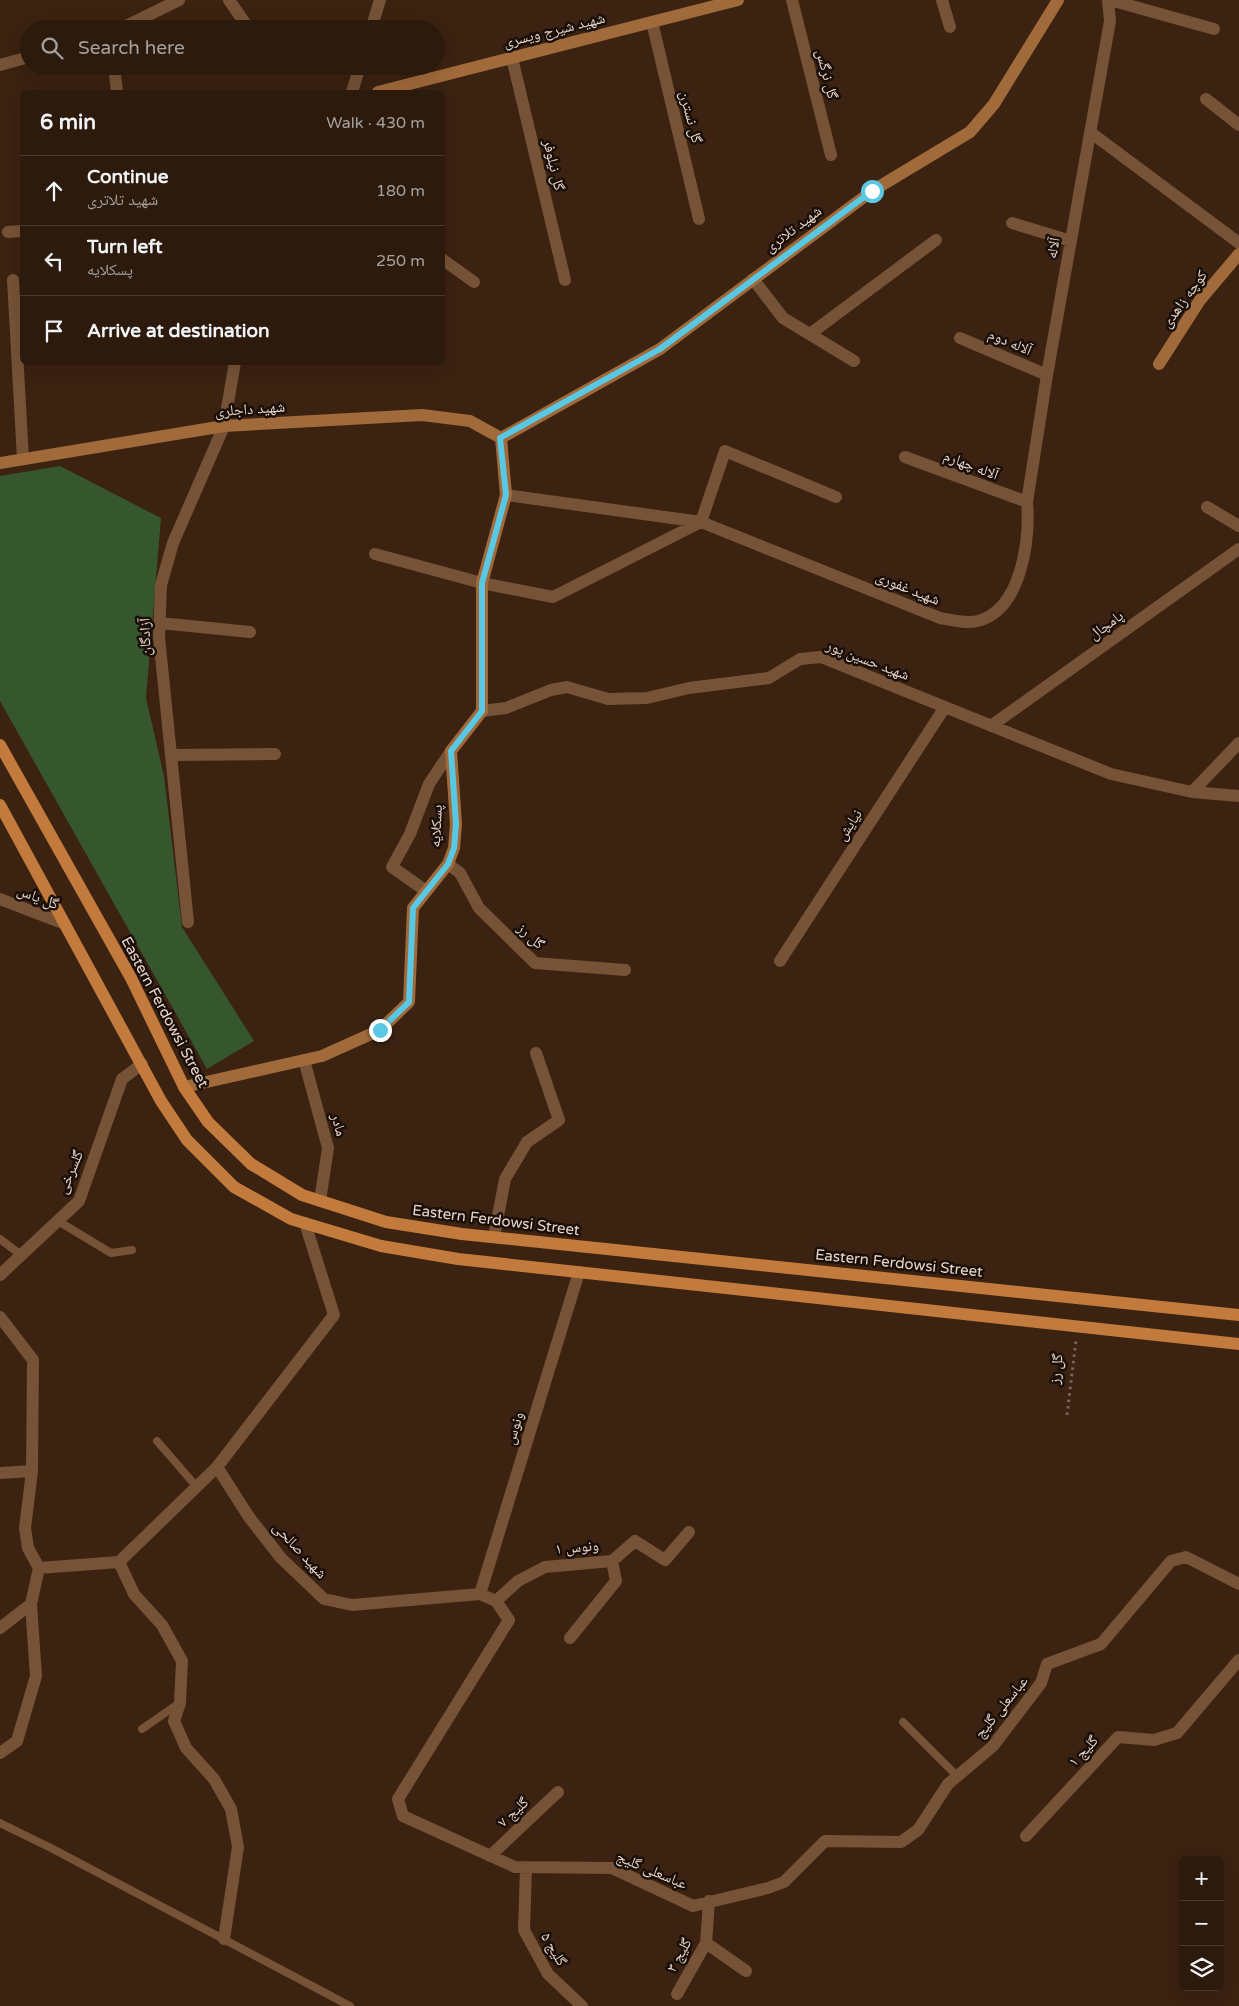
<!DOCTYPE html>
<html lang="en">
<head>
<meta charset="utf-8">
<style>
  body { margin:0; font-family:"Varela Round","Noto Naskh Arabic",sans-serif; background:#342316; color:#f1f3f6 }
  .controls { position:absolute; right:15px; bottom:15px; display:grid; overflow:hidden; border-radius:8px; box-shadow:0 5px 20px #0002 }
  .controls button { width:45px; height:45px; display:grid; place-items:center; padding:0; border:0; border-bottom:1px solid #48382e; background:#2c1a0d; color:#f1f3f6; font:25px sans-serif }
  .stop { position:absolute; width:15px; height:15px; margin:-11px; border:4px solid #59c8e4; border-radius:50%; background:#fff }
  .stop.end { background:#59c8e4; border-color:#fff; box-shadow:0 1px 5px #0008 }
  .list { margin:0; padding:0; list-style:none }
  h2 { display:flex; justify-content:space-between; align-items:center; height:65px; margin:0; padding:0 20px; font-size:21px }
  h2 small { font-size:16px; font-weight:400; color:#a6a19d }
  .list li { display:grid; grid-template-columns:32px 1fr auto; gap:15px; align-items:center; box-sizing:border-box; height:70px; padding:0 20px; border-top:1px solid #48382e }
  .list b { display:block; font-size:19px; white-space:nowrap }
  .list p { margin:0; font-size:16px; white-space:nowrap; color:#a6a19d }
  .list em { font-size:16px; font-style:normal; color:#a6a19d }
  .icon { flex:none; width:28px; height:28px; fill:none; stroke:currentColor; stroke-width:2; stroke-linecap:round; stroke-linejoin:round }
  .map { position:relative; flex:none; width:1239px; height:2006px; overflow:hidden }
  .search { position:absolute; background:#2c1a0d; box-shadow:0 5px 20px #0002; left:20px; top:20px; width:425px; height:55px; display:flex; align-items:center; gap:12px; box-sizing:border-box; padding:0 18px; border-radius:28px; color:#a6a19d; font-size:19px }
  .panel { position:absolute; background:#2c1a0d; box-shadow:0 5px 20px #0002; left:20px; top:90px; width:425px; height:275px; border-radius:8px }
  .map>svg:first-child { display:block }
</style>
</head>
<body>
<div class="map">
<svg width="1239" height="2006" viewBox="0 0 1239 2006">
  <rect width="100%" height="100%" fill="#3b2211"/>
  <path fill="#36572d" d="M60 466 161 518 146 698 164 776 182 927 254 1041 207 1069 0 701V476Z"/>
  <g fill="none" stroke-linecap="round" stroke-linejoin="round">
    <path stroke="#7b6556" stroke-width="3" stroke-dasharray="2.5 4" stroke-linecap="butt" d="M1067 1415 1076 1340"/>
    <path stroke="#765337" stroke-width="8" d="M58 1221 111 1253 132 1250
      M0 1239 21 1255
      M157 1441 196 1486
      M903 1722 957 1776
      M142 1729 178 1704
      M0 1823 51 1848 350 2006"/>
    <path stroke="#765337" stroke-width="12" d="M229 0 249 29
      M792 0 831 155
      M942 0 950 27
      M1110 0 1214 29
      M652 22 699 219
      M120 29 179 0
      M371 29 380 0
      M512 58 565 280
      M0 65 29 57
      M114 66 117 92
      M352 92 360 66
      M1206 99 1239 125
      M1090 132 1239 243
      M1012 223 1071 241
      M8 232 22 231
      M442 259 474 282
      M753 279 783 318 854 361
      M13 280 23 459
      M810 334 936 240
      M960 338 1047 375
      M905 457 1027 502
      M506 495 701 522 940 618C951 620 967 624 978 621 1022 609 1030 539 1027 502L1047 375 1110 21 1108 0
      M1207 507 1239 526
      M375 554 482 583 553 597 701 522 725 451 836 497
      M160 623 250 632
      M482 711 506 708 551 690 567 687 608 699 647 698 689 688 769 678 800 659 821 657 1111 774 1192 792 1239 796
      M991 726 1239 549
      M171 755 275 754
      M1192 792 1239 743
      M448 864 460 873 479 908 535 963 625 970
      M426 891 392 867 410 834 429 784 451 751
      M0 899 65 924
      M188 922 159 637 161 585 173 543 224 426 235 362
      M780 961 945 707
      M304 1060 328 1148 320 1201
      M494 1237 505 1179 527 1142 559 1120 536 1053
      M0 1275 79 1201 122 1079 142 1064
      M0 1317 33 1360 32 1471 25 1528 28 1548 39 1568 31 1604 36 1676 17 1741 0 1753
      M217 1467 249 1517 281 1558 324 1599 352 1605 480 1594 496 1601 509 1620 398 1799 403 1816 515 1867 612 1868 693 1906 768 1888 784 1882 825 1841 901 1842 918 1830 948 1784 993 1746 1041 1683 1047 1664 1101 1644 1171 1561 1186 1557 1239 1584
      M0 1473 32 1471
      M119 1562 134 1594 162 1625 182 1661 180 1703 174 1721 186 1748 214 1779 231 1809 238 1847 224 1939
      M39 1568 119 1562 217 1467 334 1315 305 1223
      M480 1594 579 1272
      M496 1601 518 1581 545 1567 612 1561 635 1541 665 1560 689 1532
      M0 1628 31 1604
      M570 1638 616 1581 612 1561
      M1026 1836 1118 1737 1154 1740 1177 1733 1239 1660
      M490 1856 558 1792
      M526 1867 524 1930 548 1974 582 2006
      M706 1943 746 1971
      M677 1994 706 1943 709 1901"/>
    <path stroke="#a16a3b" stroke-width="12" d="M378 92 738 0
      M1159 364 1200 300 1239 254
      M501 438 660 349 872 191 970 132 994 104 1058 0
      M0 463 224 426 422 415 470 421 501 438
      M184 1087 322 1056 380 1030 409 1002 413 908 448 864 454 848 456 824 451 751 482 711V583L506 495 501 438"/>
    <path stroke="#c37b3d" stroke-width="12" d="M0 745 131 978 184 1087 208 1122 251 1164 302 1195 386 1222 462 1234 1239 1315
      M0 805 161 1101 187 1140 234 1187 291 1219 381 1246 458 1259 1239 1344"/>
  </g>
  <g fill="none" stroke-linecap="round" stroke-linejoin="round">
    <path stroke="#59c8e4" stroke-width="6" d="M380 1030 409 1002 413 908 448 864 454 848 456 824 451 751 482 711V583L506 495 500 438 660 349 872 191"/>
  </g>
  <g text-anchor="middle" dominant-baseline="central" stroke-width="5" stroke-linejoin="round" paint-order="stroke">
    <g font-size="15" fill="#e7d6cb" stroke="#1a0f08">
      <text transform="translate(554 30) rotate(-14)">شهید شیرج ویسری</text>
      <text transform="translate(827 74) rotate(76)">گل نرگس</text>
      <text transform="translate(691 117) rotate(76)">گل نسترن</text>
      <text transform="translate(554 165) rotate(77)">گل نیلوفر</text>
      <text transform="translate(793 229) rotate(-37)">شهید تلاتری</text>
      <text transform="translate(1053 248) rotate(-80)">آلاله</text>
      <text transform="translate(1184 299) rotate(-54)">کوچه زاهدی</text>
      <text transform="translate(1010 342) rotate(23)">آلاله دوم</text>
      <text transform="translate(250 409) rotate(-4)">شهید داجلری</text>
      <text transform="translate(971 465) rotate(21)">آلاله چهارم</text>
      <text transform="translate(908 588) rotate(22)">شهید غفوری</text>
      <text transform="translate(1106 625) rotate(-36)">پامچال</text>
      <text transform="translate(145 637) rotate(-92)">آزادگان</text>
      <text transform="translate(868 660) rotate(21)">شهید حسین پور</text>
      <text transform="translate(849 825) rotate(-57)">نیایش</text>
      <text transform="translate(436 826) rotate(-87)">پسکلایه</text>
      <text transform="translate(38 897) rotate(21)">گل یاس</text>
      <text transform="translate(531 936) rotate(43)">گل رز</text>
      <text transform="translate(165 1012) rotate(62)">Eastern Ferdowsi Street</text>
      <text transform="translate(339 1125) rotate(75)">مادر</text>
      <text transform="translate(70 1172) rotate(-67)">گلسرخی</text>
      <text transform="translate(496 1220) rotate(7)">Eastern Ferdowsi Street</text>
      <text transform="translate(899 1263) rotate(6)">Eastern Ferdowsi Street</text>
      <text transform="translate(1056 1369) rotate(-83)">گل رز</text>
      <text transform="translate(514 1428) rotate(-73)">ونوس</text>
      <text transform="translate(577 1547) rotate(-5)">ونوس ۱</text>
      <text transform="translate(300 1550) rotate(47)">شهید صالحی</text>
      <text transform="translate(1001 1707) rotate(-51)">عباسعلی گلیج</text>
      <text transform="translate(1083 1751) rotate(-47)">گلیج ۱</text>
      <text transform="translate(513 1812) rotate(-43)">گلیج ۷</text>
      <text transform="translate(652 1870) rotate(23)">عباسعلی گلیج</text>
      <text transform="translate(554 1949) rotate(59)">گلیج ۵</text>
      <text transform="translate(679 1955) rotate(-61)">گلیج ۳</text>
    </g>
  </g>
</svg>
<div class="controls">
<button>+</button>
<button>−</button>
<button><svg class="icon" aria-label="layers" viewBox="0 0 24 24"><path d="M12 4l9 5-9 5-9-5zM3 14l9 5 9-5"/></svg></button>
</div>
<div class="stop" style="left:872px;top:191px"></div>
<div class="stop end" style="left:380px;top:1030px"></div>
<div class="search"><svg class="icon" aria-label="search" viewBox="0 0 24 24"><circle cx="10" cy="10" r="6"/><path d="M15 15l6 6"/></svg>Search here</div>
<section class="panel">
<h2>6 min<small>Walk · 430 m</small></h2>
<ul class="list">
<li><svg class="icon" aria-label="ahead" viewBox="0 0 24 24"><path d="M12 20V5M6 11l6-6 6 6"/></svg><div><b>Continue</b><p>شهید تلاتری</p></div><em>180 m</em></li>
<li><svg class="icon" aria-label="left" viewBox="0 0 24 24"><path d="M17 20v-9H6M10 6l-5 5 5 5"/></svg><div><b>Turn left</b><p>پسکلایه</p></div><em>250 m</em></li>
<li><svg class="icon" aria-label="arrive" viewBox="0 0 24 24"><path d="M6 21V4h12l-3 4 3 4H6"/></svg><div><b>Arrive at destination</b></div></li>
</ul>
</section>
</div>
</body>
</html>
